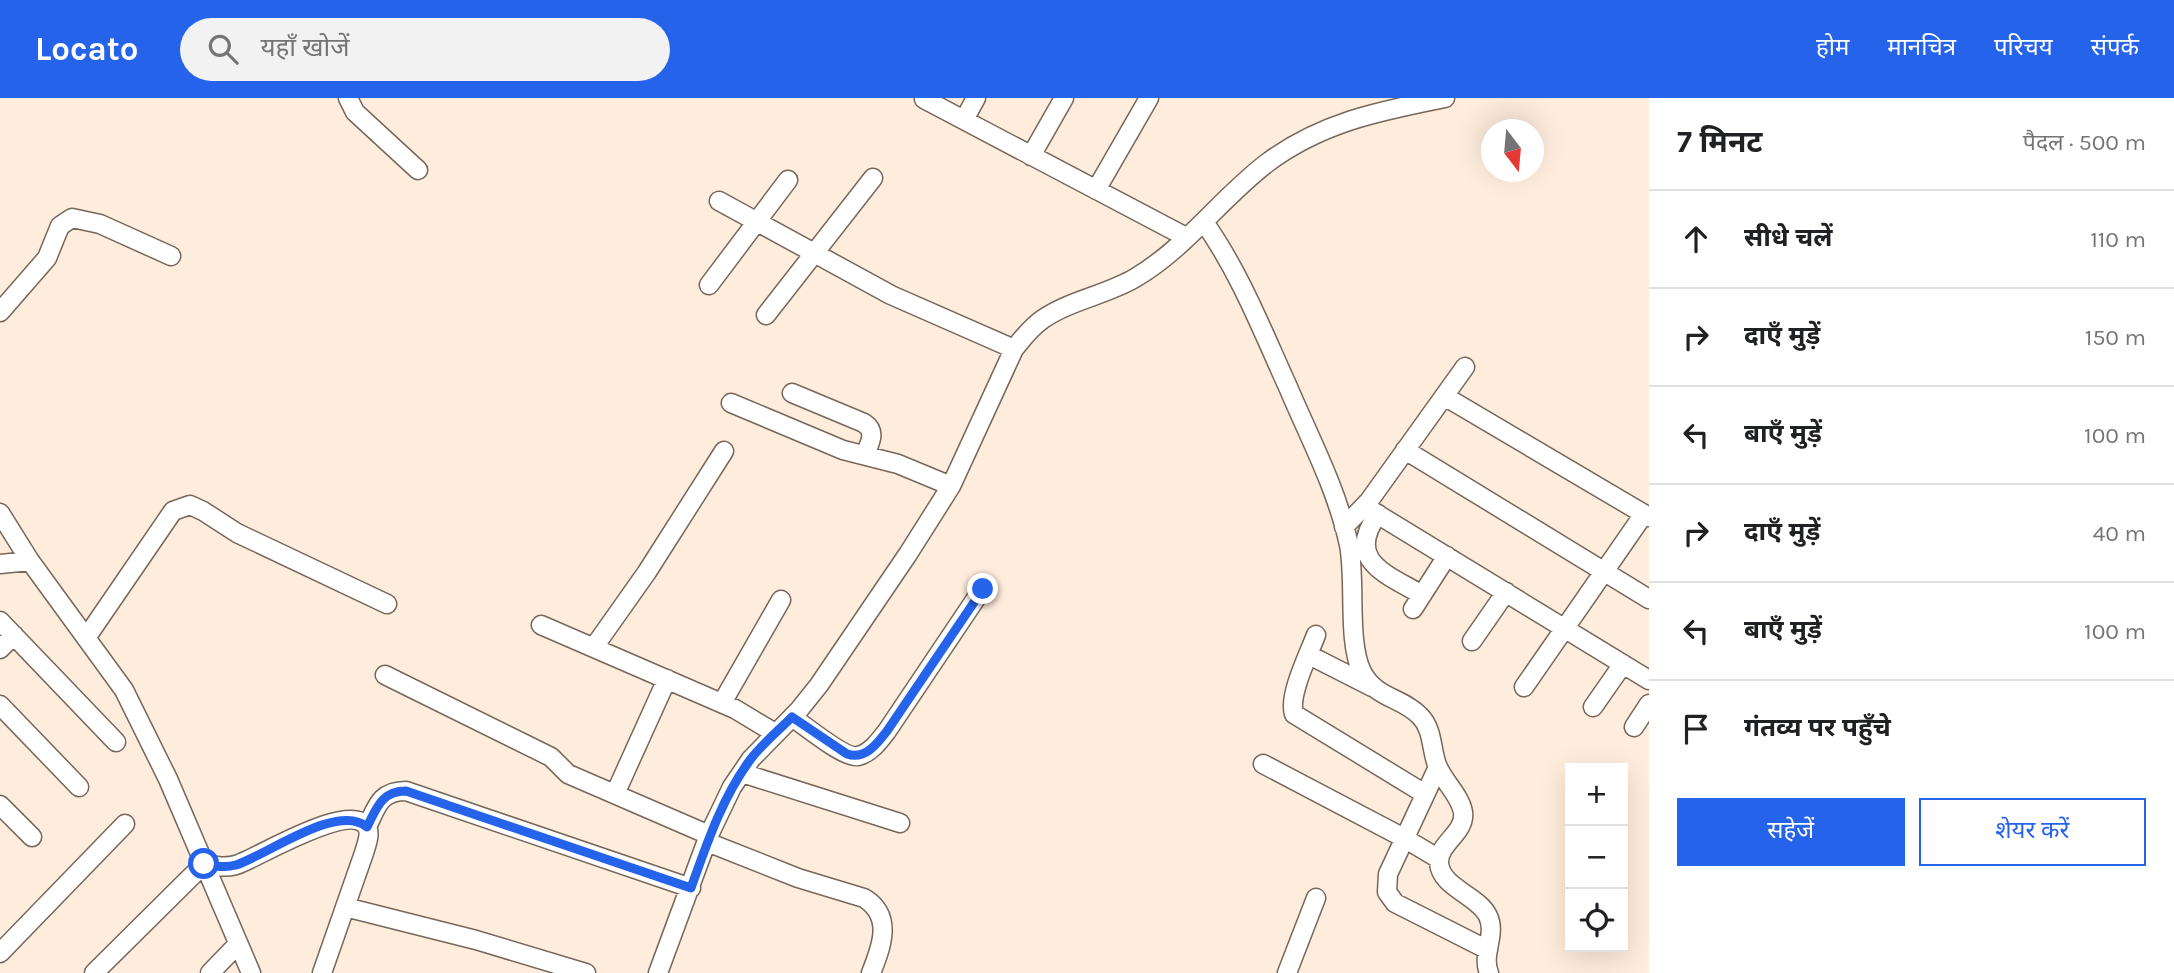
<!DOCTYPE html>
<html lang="hi">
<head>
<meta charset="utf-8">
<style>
  body { margin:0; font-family:Karla,"Noto Sans Devanagari",sans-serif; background:#f2f2f2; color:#202124 }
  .controls { position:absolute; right:21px; bottom:21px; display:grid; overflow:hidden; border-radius:0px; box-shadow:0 7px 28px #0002 }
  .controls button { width:63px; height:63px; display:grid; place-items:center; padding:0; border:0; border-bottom:2px solid #e0e0e0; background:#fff; color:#202124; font:35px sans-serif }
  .compass { position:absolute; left:1481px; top:21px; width:63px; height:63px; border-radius:50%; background:#fff; box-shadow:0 7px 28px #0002; rotate:164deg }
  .stop { position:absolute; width:21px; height:21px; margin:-16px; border:5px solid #2563eb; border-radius:50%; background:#fff }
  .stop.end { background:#2563eb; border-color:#fff; box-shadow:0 2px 7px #0008 }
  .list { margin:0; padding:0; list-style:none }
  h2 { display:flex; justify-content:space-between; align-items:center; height:91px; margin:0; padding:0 28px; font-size:30px }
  h2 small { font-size:23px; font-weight:400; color:#757577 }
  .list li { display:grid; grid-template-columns:46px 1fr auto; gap:21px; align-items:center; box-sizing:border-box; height:98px; padding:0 28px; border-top:2px solid #e0e0e0 }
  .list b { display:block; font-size:26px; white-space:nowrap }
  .list em { font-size:23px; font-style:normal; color:#757577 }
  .actions { display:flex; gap:14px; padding:21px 28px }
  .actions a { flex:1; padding:16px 0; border:2px solid #2563eb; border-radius:0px; text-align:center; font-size:24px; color:#2563eb }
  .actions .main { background:#2563eb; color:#fff }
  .icon { flex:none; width:38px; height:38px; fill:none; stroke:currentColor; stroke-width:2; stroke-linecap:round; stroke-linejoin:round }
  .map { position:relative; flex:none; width:1649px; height:875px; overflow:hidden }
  header { display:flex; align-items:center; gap:42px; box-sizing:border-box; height:98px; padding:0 35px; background:#2563eb; color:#fff }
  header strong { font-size:33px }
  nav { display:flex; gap:38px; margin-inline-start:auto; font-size:24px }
  .search { width:490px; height:63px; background:#f2f2f2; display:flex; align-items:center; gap:18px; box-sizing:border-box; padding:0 24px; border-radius:38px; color:#757577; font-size:26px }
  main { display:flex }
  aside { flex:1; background:#fff }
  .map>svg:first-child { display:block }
</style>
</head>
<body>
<header>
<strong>Locato</strong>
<div class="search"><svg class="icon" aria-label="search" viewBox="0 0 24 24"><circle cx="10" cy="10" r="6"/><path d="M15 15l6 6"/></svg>यहाँ खोजें</div>
<nav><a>होम</a><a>मानचित्र</a><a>परिचय</a><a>संपर्क</a></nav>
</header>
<main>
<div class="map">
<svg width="1649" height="875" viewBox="0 0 1649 875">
  <rect width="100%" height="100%" fill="#feecdc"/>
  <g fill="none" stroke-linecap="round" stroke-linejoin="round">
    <g stroke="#766759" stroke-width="21">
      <path id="minor" d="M348 0 355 14 418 72
        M924 1 1186 139
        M964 22 976 0
        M1031 58 1064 0
        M1096 92 1149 0
        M719 103 891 197 1014 251
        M1204 124C1240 175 1262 232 1288 289 1310 341 1337 391 1349 447 1356 482 1347 544 1362 574 1376 601 1402 599 1420 618 1433 631 1431 651 1437 667 1443 683 1460 697 1463 714 1466 735 1438 745 1439 765 1441 790 1478 797 1488 818 1497 837 1481 856 1489 875
        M709 187 788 82
        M0 214 47 160 60 128 72 120 100 126 171 158
        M766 217 873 80
        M792 295 864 325C877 334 870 344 865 357
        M1444 298 1649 419
        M731 305 843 352 898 366 951 388
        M1405 352 1649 501
        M1364 408 1649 582
        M0 415 30 463 124 592 168 681 251 875
        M1378 416C1344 463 1387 476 1422 497
        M1344 429 1369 403 1465 269
        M0 466 30 463
        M1413 511 1447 458
        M0 523 116 644
        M541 527 735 611 775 635
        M1316 537C1309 556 1288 597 1294 616L1425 696
        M86 540 173 413 190 407 203 413 237 435 387 506
        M1472 543 1506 494
        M594 549 647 474 724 353
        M0 551 14 537
        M1309 557 1372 589
        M385 577 551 659 568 676 709 737
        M1524 589 1644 416
        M722 605 781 502
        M0 607 79 689
        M1593 609 1623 566
        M792 619C804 627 845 661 858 658 871 655 880 642 887 633L983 490
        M1634 629 1649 606
        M1263 666 1404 740 1439 761
        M1438 669 1388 776 1387 794 1395 805 1488 852
        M742 675 900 725
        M615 696 667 581
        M0 707 32 739
        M367 729C377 708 380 693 406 693L691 790
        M707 744 798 780 864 800C894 818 881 850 871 875
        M345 809 476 842 586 875
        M0 855 125 726
        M94 875 204 766C215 768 225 770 236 767 258 760 350 702 367 729 371 736 366 748 364 755L322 875
        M210 875 238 846
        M658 875 709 737 732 689 751 661 799 612 819 587 908 456 951 388 1014 251C1023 240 1031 229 1043 221 1071 202 1106 197 1135 180 1186 150 1221 100 1267 65 1322 24 1380 13 1445 0
        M1287 875 1316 800"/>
    </g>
    <use href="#minor" stroke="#fff" stroke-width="18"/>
  </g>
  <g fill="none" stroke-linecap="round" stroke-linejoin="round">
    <path stroke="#2563eb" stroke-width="9" d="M204 766C215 768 225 770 236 767 267 757 338 704 367 729 377 709 382 693 406 693L691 790C707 745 722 700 750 662 762 646 778 633 792 619L847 656C865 662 877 646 887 633L983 491"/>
  </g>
</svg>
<div class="controls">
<button>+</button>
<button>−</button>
<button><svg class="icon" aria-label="locate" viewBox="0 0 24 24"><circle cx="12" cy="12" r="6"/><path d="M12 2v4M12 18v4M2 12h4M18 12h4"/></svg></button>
</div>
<svg class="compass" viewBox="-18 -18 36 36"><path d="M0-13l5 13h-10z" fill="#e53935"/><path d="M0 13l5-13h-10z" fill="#757577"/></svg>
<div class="stop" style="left:204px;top:766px"></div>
<div class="stop end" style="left:983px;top:491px"></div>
</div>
<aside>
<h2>7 मिनट<small>पैदल · 500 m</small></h2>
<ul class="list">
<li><svg class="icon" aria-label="ahead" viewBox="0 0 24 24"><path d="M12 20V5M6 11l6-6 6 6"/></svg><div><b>सीधे चलें</b></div><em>110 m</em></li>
<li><svg class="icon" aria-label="right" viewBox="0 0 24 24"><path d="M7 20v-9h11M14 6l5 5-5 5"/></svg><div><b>दाएँ मुड़ें</b></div><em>150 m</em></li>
<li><svg class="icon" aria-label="left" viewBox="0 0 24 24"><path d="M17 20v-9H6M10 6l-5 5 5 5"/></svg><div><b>बाएँ मुड़ें</b></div><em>100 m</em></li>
<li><svg class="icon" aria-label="right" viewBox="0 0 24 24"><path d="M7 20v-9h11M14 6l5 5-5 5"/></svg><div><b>दाएँ मुड़ें</b></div><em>40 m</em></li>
<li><svg class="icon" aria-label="left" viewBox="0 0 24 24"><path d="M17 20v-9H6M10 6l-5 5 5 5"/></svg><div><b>बाएँ मुड़ें</b></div><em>100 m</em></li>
<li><svg class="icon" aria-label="arrive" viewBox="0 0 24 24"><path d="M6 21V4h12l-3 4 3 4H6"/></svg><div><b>गंतव्य पर पहुँचे</b></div></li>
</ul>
<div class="actions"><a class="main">सहेजें</a><a>शेयर करें</a></div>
</aside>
</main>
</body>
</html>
